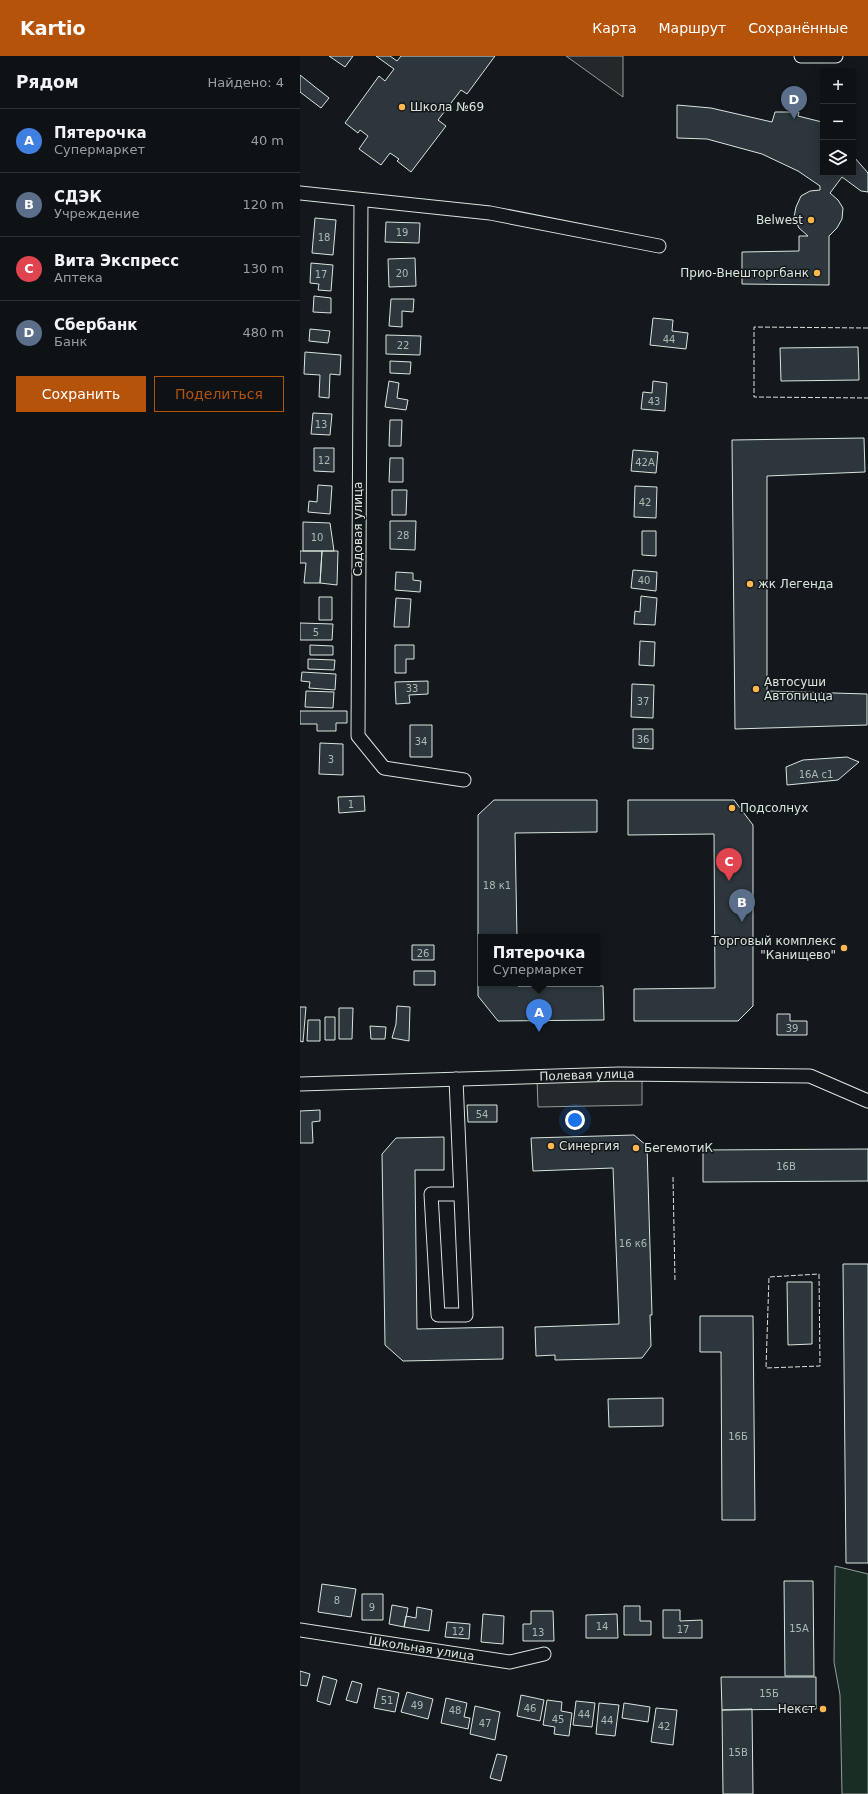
<!DOCTYPE html>
<html lang="ru">
<head>
<meta charset="utf-8">
<style>
  body { margin:0; font-family:"DejaVu Sans",sans-serif; background:#181b1e; color:#f1f3f6 }
  .controls { position:absolute; right:12px; top:12px; display:grid; overflow:hidden; border-radius:0px; box-shadow:0 2px 10px #0003 }
  .controls button { width:36px; height:36px; display:grid; place-items:center; padding:0; border:0; border-bottom:1px solid #2f3234; background:#0f1215; color:#f1f3f6; font:20px sans-serif }
  .you { position:absolute; left:275px; top:1064px; width:14px; height:14px; margin:-10px; border:3px solid #fff; border-radius:50%; background:#1a73e8; box-shadow:0 0 0 6px #1a73e833 }
  .badge { display:grid; place-items:center; width:26px; height:26px; border-radius:50%; background:#b45309; color:#fff; font-size:13px; font-weight:700 }
  .pin { position:absolute; translate:-50% -33px; filter:drop-shadow(0 1px 2px #0008) }
  .pin::after { content:''; position:absolute; top:21px; width:14px; height:12px; background:inherit; clip-path:polygon(0 0,100% 0,50% 100%) }
  .popup { position:absolute; left:178px; top:878px; width:122px; height:52px; box-sizing:border-box; display:grid; place-content:center; border-radius:0px; background:#0f1215; filter:drop-shadow(0 1px 3px #0005); font-size:13px; white-space:nowrap; color:#9b9ea0 }
  .popup b { font-size:15px; color:#f1f3f6 }
  .popup::after { content:''; position:absolute; left:50%; top:100%; margin-left:-8px; border:8px solid transparent; border-top-color:#0f1215 }
  .list { margin:0; padding:0; list-style:none }
  h2 { display:flex; justify-content:space-between; align-items:center; height:52px; margin:0; padding:0 16px; font-size:17px }
  h2 small { font-size:13px; font-weight:400; color:#9b9ea0 }
  .list li { display:grid; grid-template-columns:26px 1fr auto; gap:12px; align-items:center; box-sizing:border-box; height:64px; padding:0 16px; border-top:1px solid #2f3234 }
  .list b { display:block; font-size:15px; white-space:nowrap }
  .list p { margin:0; font-size:13px; white-space:nowrap; color:#9b9ea0 }
  .list em { font-size:13px; font-style:normal; color:#9b9ea0 }
  .actions { display:flex; gap:8px; padding:12px 16px }
  .actions a { flex:1; padding:9px 0; border:1px solid #b45309; border-radius:0px; text-align:center; font-size:14px; color:#b45309 }
  .actions .main { background:#b45309; color:#fff }
  .icon { flex:none; width:22px; height:22px; fill:none; stroke:currentColor; stroke-width:2; stroke-linecap:round; stroke-linejoin:round }
  .map { position:relative; flex:none; width:568px; height:1738px; overflow:hidden }
  header { display:flex; align-items:center; gap:24px; box-sizing:border-box; height:56px; padding:0 20px; background:#b45309; color:#fff }
  header strong { font-size:19px }
  nav { display:flex; gap:22px; margin-inline-start:auto; font-size:14px }
  main { display:flex }
  aside { flex:1; background:#0f1215 }
  .map>svg:first-child { display:block }
</style>
</head>
<body>
<header>
<strong>Kartio</strong>
<nav><a>Карта</a><a>Маршрут</a><a>Сохранённые</a></nav>
</header>
<main>
<aside>
<h2>Рядом<small>Найдено: 4</small></h2>
<ul class="list">
<li><span class="badge" style="background:#3f7fe0">A</span><div><b>Пятерочка</b><p>Супермаркет</p></div><em>40 m</em></li>
<li><span class="badge" style="background:#5c6f8a">B</span><div><b>СДЭК</b><p>Учреждение</p></div><em>120 m</em></li>
<li><span class="badge" style="background:#e0444e">C</span><div><b>Вита Экспресс</b><p>Аптека</p></div><em>130 m</em></li>
<li><span class="badge" style="background:#5c6f8a">D</span><div><b>Сбербанк</b><p>Банк</p></div><em>480 m</em></li>
</ul>
<div class="actions"><a class="main">Сохранить</a><a>Поделиться</a></div>
</aside>
<div class="map">
<svg width="568" height="1738" viewBox="0 0 568 1738">
  <rect width="100%" height="100%" fill="#14181c"/>
  <path fill="#1a2d24" stroke="#939e99" d="M535 1510 568 1518V1738H542L540 1639 534 1606Z"/>
  <path fill="#24282b" stroke="#939e99" d="M266 0H323V41Z
    M342 1022V1049L238 1051 237 1023Z"/>
  <path fill="#2c363c" stroke="#d8e6dc" d="M29 0H53L45 11Z
    M76 0H90L97 5 101 0H195L167 38 161 34 138 64 146 70 111 116 97 105 99 103 90 97 81 109 59 93 68 80 60 74 58 77 45 67 79 20 85 25 94 13Z
    M0 19 29 42 21 52 0 36Z
    M377 49 411 52 472 66 475 56H499L498 60 522 66 523 117H553L554 91V101L568 117V136L561 135 542 121 530 137 538 144 543 152 542 163 537 172 529 180V229L442 228V196L499 195V180H508L499 172 494 161 496 151 501 140 510 135 520 134V130L498 115 462 98 407 83 377 82Z
    M15 162 36 164 33 199 12 197Z
    M86 166 120 167 119 187 85 186Z
    M115 202 116 230 89 231 88 203Z
    M11 207 33 209 31 235 18 234 19 228 10 227Z
    M14 240 31 242V257L13 256Z
    M91 243H114L113 256 102 255V271L89 270Z
    M353 262 373 264 372 275 388 277 386 293 350 289Z
    M10 273 30 275 28 287 9 285Z
    M86 279 121 280 120 299 86 298Z
    M558 291 559 324 481 325 480 292Z
    M5 296 41 299 40 319 30 318 29 342 19 341 20 319 4 318Z
    M90 305 111 306 110 318 90 317Z
    M89 325 99 327 97 342 108 344 106 354 85 351Z
    M353 325 367 327 365 355 341 353 343 336 352 337Z
    M13 357 32 358 30 379 11 378Z
    M90 364H102L101 390H89Z
    M564 382 565 416 467 420V635L567 638V669L435 673 432 384Z
    M14 392H34V416L14 415Z
    M333 394 358 396 356 417 331 415Z
    M90 402H103V426H89Z
    M18 429 32 430 30 458 8 456 9 445 17 446Z
    M335 430 357 431 356 462 334 461Z
    M92 434H107L106 459H92Z
    M90 465H116L115 494 90 493Z
    M3 466 30 467 34 495H3Z
    M342 475H356V500L342 499Z
    M0 495H22L20 527H4L6 507H0Z
    M22 495H38L37 529 20 527Z
    M333 514 357 516 356 535 331 532Z
    M96 516 113 517V524L121 525 120 536 95 534Z
    M341 540 357 542 355 569 334 568 335 555 340 556Z
    M19 541H32V564H19Z
    M96 542 111 543 109 571H94Z
    M0 567 33 568 32 584H0Z
    M340 585 355 586 354 610 339 609Z
    M10 589 33 590V599H10Z
    M95 589H114V603H106V617H95Z
    M8 603 35 604 34 614 8 613Z
    M2 616 36 618 35 634 9 632 10 626 1 625Z
    M128 625V638L109 639 110 647 96 648 95 626Z
    M332 628 354 629 353 662 331 661Z
    M6 635 34 636 33 652 5 651Z
    M0 655H47V667H36V675H17V668H0Z
    M110 669H132V701H110Z
    M333 673H353V693L333 692Z
    M20 687 43 688V719L19 718Z
    M547 701 559 706 538 724 487 729 486 711 503 704Z
    M64 740 65 755 39 757 38 741Z
    M194 744H297V776L215 777 217 881H181V927H217L218 930H303L304 964 198 965 178 940V759Z
    M328 744H434L453 769V950L438 965H334V933L415 932 414 778 328 779Z
    M112 889H134V904H112Z
    M114 915H135V929H114Z
    M97 950 110 951 109 985 92 982 96 968Z
    M0 951H6L3 986 0 985Z
    M39 952H53L52 983H39Z
    M477 958H490V965H507V979H477Z
    M25 961H35V984H25Z
    M8 964H20V985H7Z
    M70 970 86 971 85 983H71Z
    M167 1049H197V1066H168Z
    M20 1054V1065L12 1066 13 1087H0V1055Z
    M334 1079 347 1090 352 1259H350L351 1290 342 1302 255 1304V1299L236 1300 235 1271 319 1268 313 1112 233 1115 231 1082Z
    M144 1081V1114H115L117 1273 203 1271V1303L103 1305 85 1289 82 1098 96 1082Z
    M568 1093V1125L403 1126V1094Z
    M543 1208H568V1507H546Z
    M487 1226H512V1288L488 1289Z
    M400 1260H453L455 1464H422L421 1296H400Z
    M363 1342V1370L309 1371 308 1343Z
    M484 1525H513L514 1620H485Z
    M22 1528 56 1533 51 1561 18 1556Z
    M62 1538H83V1564H62Z
    M92 1549 108 1552 104 1571 89 1568Z
    M324 1550H340V1565H351V1579H324Z
    M117 1551 132 1554 129 1575 104 1571 106 1560 116 1562Z
    M363 1554H380V1565L402 1564V1582H363Z
    M231 1555H253L254 1585H223V1568H231Z
    M183 1558 204 1560 203 1588 181 1586Z
    M317 1558 318 1582H286V1559Z
    M147 1566 170 1568 169 1583 145 1581Z
    M0 1615 10 1618 7 1630 0 1629Z
    M23 1620 37 1624 30 1649 17 1645Z
    M421 1621H516V1653L422 1654Z
    M52 1625 62 1628 57 1647 46 1644Z
    M78 1632 99 1637 95 1656 74 1652Z
    M107 1636 133 1643 128 1663 101 1656Z
    M221 1639 244 1644 240 1665 217 1660Z
    M146 1642 167 1647 164 1661 170 1662 168 1673 141 1667Z
    M247 1644 262 1646 261 1655 272 1657 269 1680 254 1678 255 1671 243 1669Z
    M276 1645 295 1647 292 1671 273 1669Z
    M299 1647 319 1649 315 1680 296 1678Z
    M324 1647 350 1651 348 1666 322 1662Z
    M175 1650 200 1656 195 1684 170 1678Z
    M356 1652 377 1654 373 1689 351 1686Z
    M452 1653 453 1738H423L422 1654Z
    M197 1698 207 1700 201 1725 190 1722Z"/>
  <g fill="none" stroke-linecap="round" stroke-linejoin="round">
    <g stroke="#d8e6dc" stroke-width="15">
      <g id="street">
        <path d="M501 0H536"/>
        <path d="M0 137 190 157 359 190"/>
        <path d="M61 144 58 680 84 712 164 724"/>
        <path d="M156 1023 166 1259H138L131 1138H161"/>
        <path id="s1" d="M0 1028 319 1018 510 1020 568 1045"/>
        <path id="s2" d="M0 1574 210 1606 244 1598"/>
      </g>
    </g>
    <use href="#street" stroke="#14181c" stroke-width="13"/>
    <path stroke="#d8e6dc" stroke-width="1" stroke-dasharray="5 2" stroke-linecap="butt" d="M568 272 454 271V341L568 342
      M373 1121 375 1226
      M519 1218 520 1310 466 1312 469 1221Z"/>
  </g>
  <g fill="#ffb74d" stroke="#14181c" stroke-width="1.5">
    <circle cx="102" cy="51" r="4"/>
    <circle cx="511" cy="164" r="4"/>
    <circle cx="517" cy="217" r="4"/>
    <circle cx="450" cy="528" r="4"/>
    <circle cx="456" cy="633" r="4"/>
    <circle cx="432" cy="752" r="4"/>
    <circle cx="544" cy="892" r="4"/>
    <circle cx="251" cy="1090" r="4"/>
    <circle cx="336" cy="1092" r="4"/>
    <circle cx="523" cy="1653" r="4"/>
  </g>
  <g text-anchor="middle" dominant-baseline="central" stroke-width="3" stroke-linejoin="round" paint-order="stroke">
    <g font-size="10" fill="#adbab4">
      <text x="102" y="176">19</text>
      <text x="24" y="181">18</text>
      <text x="102" y="217">20</text>
      <text x="21" y="218">17</text>
      <text x="369" y="283">44</text>
      <text x="103" y="289">22</text>
      <text x="354" y="345">43</text>
      <text x="21" y="368">13</text>
      <text x="24" y="404">12</text>
      <text x="345" y="406">42А</text>
      <text x="345" y="446">42</text>
      <text x="103" y="479">28</text>
      <text x="17" y="481">10</text>
      <text x="344" y="524">40</text>
      <text x="16" y="576">5</text>
      <text x="112" y="632">33</text>
      <text x="343" y="645">37</text>
      <text x="343" y="683">36</text>
      <text x="121" y="685">34</text>
      <text x="31" y="703">3</text>
      <text x="516" y="718">16А с1</text>
      <text x="51" y="748">1</text>
      <text x="197" y="829">18 к1</text>
      <text x="123" y="897">26</text>
      <text x="492" y="972">39</text>
      <text x="182" y="1058">54</text>
      <text x="486" y="1110">16В</text>
      <text x="333" y="1187">16 к6</text>
      <text x="438" y="1380">16Б</text>
      <text x="37" y="1544">8</text>
      <text x="72" y="1551">9</text>
      <text x="302" y="1570">14</text>
      <text x="499" y="1572">15А</text>
      <text x="383" y="1573">17</text>
      <text x="158" y="1575">12</text>
      <text x="238" y="1576">13</text>
      <text x="469" y="1637">15Б</text>
      <text x="87" y="1644">51</text>
      <text x="117" y="1649">49</text>
      <text x="230" y="1652">46</text>
      <text x="155" y="1654">48</text>
      <text x="284" y="1658">44</text>
      <text x="258" y="1663">45</text>
      <text x="307" y="1664">44</text>
      <text x="185" y="1667">47</text>
      <text x="364" y="1670">42</text>
      <text x="438" y="1696">15В</text>
    </g>
    <g font-size="12" fill="#d8e6dc" stroke="#14181c" text-anchor="start">
      <text x="110" y="51">Школа №69</text>
      <text x="503" y="164" text-anchor="end">Belwest</text>
      <text x="509" y="217" text-anchor="end">Прио-Внешторгбанк</text>
      <text x="458" y="528">жк Легенда</text>
      <text x="464" y="626">Автосуши<tspan x="464" dy="14">Автопицца</tspan></text>
      <text x="440" y="752">Подсолнух</text>
      <text x="536" y="885" text-anchor="end">Торговый комплекс<tspan x="536" dy="14">"Канищево"</tspan></text>
      <text x="259" y="1090">Синергия</text>
      <text x="344" y="1092">БегемотиК</text>
      <text x="515" y="1653" text-anchor="end">Некст</text>
    </g>
    <g font-size="12" fill="#d8e6dc" stroke="#14181c">
      <text transform="translate(58 473) rotate(-90)">Садовая улица</text>
      <text stroke="none"><textPath href="#s1" startOffset="287">Полевая улица</textPath></text>
      <text stroke="none"><textPath href="#s2" startOffset="123">Школьная улица</textPath></text>
    </g>
  </g>
</svg>
<div class="controls">
<button>+</button>
<button>−</button>
<button><svg class="icon" aria-label="layers" viewBox="0 0 24 24"><path d="M12 4l9 5-9 5-9-5zM3 14l9 5 9-5"/></svg></button>
</div>
<div class="you"></div>
<div class="pin badge" style="left:239px;top:976px;background:#3f7fe0">A</div>
<div class="popup"><b>Пятерочка</b>Супермаркет</div>
<div class="pin badge" style="left:442px;top:866px;background:#5c6f8a">B</div>
<div class="pin badge" style="left:429px;top:825px;background:#e0444e">C</div>
<div class="pin badge" style="left:494px;top:63px;background:#5c6f8a">D</div>
</div>
</main>
</body>
</html>
